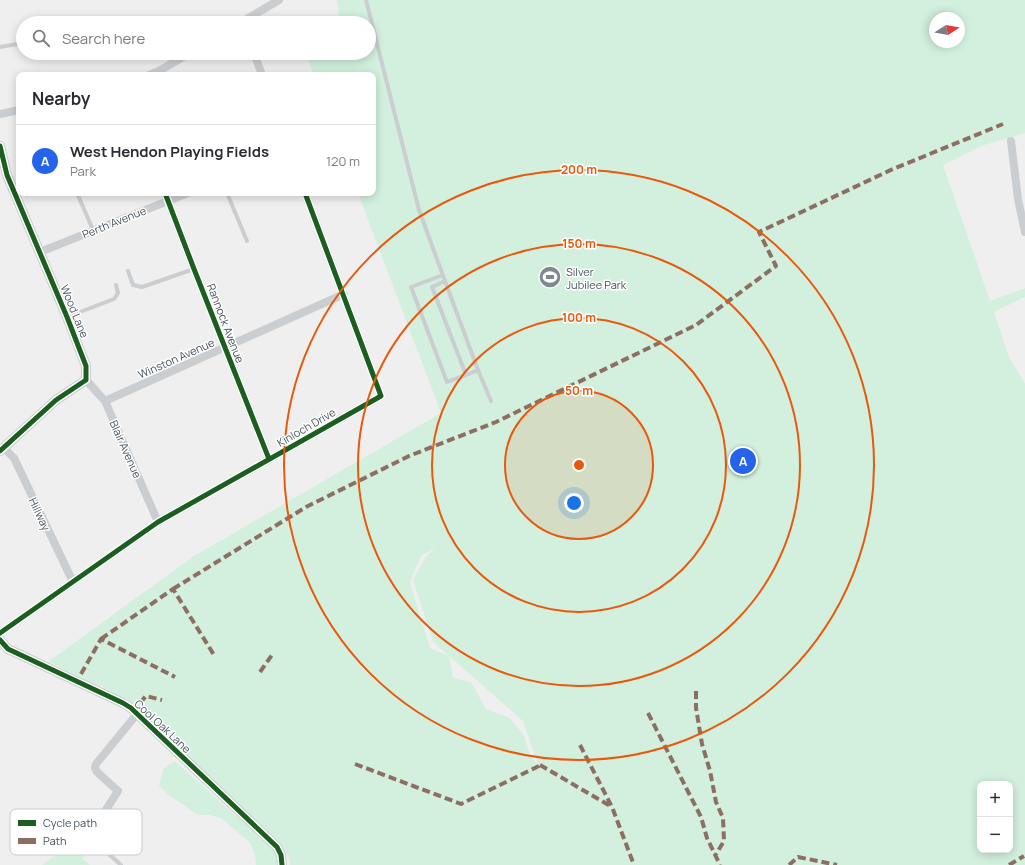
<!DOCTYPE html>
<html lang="en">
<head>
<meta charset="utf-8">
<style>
  body { margin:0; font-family:Manrope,sans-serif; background:#f2f2f3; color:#2b2b33 }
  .controls { position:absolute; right:12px; bottom:12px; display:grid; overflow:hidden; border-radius:8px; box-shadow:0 2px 10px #0003 }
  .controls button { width:36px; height:36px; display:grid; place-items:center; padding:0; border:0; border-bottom:1px solid #e1e1e2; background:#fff; color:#2b2b33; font:20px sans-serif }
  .compass { position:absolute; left:929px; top:12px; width:36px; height:36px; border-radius:50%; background:#fff; box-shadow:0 2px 10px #0003; rotate:79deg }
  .you { position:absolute; left:574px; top:503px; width:14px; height:14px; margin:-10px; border:3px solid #fff; border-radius:50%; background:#1a73e8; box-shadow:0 0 0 6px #1a73e833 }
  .badge { display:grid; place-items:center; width:26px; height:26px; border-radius:50%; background:#2563eb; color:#fff; font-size:13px; font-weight:700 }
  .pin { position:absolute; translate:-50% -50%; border:2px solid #fff; box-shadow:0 1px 4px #0006 }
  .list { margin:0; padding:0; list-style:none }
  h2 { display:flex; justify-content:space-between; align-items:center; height:52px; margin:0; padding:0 16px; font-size:17px }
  h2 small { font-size:13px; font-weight:400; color:#7c7c81 }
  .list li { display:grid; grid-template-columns:26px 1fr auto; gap:12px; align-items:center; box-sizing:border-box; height:72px; padding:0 16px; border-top:1px solid #e1e1e2 }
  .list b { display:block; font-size:15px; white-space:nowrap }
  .list p { margin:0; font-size:13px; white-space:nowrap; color:#7c7c81 }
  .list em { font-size:13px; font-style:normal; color:#7c7c81 }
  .icon { flex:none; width:22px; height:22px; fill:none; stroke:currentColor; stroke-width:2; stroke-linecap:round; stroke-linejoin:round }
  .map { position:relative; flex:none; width:1025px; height:865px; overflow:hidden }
  .search { position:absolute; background:#fff; box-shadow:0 2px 10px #0003; left:16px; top:16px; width:360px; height:44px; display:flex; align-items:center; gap:10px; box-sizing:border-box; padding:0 14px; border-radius:22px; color:#7c7c81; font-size:15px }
  .panel { position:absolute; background:#fff; box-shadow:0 2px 10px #0003; left:16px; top:72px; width:360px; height:124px; border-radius:8px }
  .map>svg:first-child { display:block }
</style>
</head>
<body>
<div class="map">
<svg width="1025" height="865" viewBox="0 0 1025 865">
  <rect width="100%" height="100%" fill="#f0efef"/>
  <path fill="#d2f0dd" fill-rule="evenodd" d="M337 0H1025V133L981 146 943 165 990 301 1025 288V297L994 312 1009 357 1025 384V865H290L289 858 284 849 237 806 144 714 129 701 103 689 104 687 100 685 99 687 49 661 194 556 441 413 358 193H373V75H314L306 55 308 53H369V23H340ZM935 18H959V42H935ZM435 548 425 558 413 580 433 642 523 721 538 765 530 756 525 737 510 718 486 709 471 682 453 678 449 656 430 648 410 582 421 556ZM980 784H1010V850H1006L1012 859 1005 850H980Z
    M175 761 272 848 278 857V865H256L255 855 250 843 221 818 210 815H198L169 795 159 786 163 769Z
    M68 845 83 847 85 854 82 858 90 865H42Z"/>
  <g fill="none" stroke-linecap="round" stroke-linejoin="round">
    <path stroke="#cbced0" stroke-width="4" d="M366 0 419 210 445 281 432 287 466 375 447 382 411 287 443 275
      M0 47 23 43
      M77 193 93 230
      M227 193 247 241
      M128 271 133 285 142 287 194 269
      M445 281 478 370 466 375
      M67 317 114 299 118 293 116 285
      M478 370 491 401
      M91 833V836L93 840 121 865"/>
    <path stroke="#cbced0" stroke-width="8" d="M240 23 279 0
      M254 53 262 75
      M149 75 159 71 190 53
      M0 114 19 110
      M1011 141 1018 199 1025 232
      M165 193 194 269 269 459
      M40 252 188 193
      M86 380 105 401 158 522
      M105 401 344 294
      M4 448 14 458 73 582
      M0 633 158 522 381 396 305 193
      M91 833 118 791 97 772 95 768 96 764 137 714"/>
    <path stroke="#cbced0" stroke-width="10" d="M0 146 7 175 67 317 86 366V380L56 400 0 451
      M0 640 8 649 123 703 131 708 277 847 281 855 282 865"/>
    <path stroke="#8d6e63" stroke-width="4" stroke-dasharray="8 4" stroke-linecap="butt" d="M173 589 306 507 409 456 496 422 696 325 776 266 759 232 893 169 1003 124
      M101 639 173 589 214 655
      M260 672 272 655
      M81 674 101 639 175 677
      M696 691V708L702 744 710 771 716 802 723 818 724 841 715 856
      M140 703 146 696 162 700
      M648 713 701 817 707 838 720 865
      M580 745 612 807 634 865
      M355 764 461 804 539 766
      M540 765 612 807
      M789 865 798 857 837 865
      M1009 865 1024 856"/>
    <g stroke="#fff" stroke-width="8">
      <path id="cycleway" d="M0 146 7 175 67 317 86 366V380L56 400 0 451
        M165 193 194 269 269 459
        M0 633 158 522 381 396 305 193
        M0 640 8 649 123 703 131 708 277 847 281 855 282 865"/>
    </g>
    <use href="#cycleway" stroke="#1b5e20" stroke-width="5"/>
  </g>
  <circle cx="579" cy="465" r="74" fill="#e8590c" fill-opacity=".12"/>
  <g fill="none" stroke="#e8590c" stroke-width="2">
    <circle cx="579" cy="465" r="74"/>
    <circle cx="579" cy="465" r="147"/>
    <circle cx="579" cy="465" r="221"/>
    <circle cx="579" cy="465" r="295"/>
  </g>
  <defs>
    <g id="stadium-disc" transform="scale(1.15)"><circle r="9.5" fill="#818990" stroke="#fff"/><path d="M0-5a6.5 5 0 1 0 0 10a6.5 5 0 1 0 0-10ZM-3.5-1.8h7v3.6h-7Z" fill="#fff"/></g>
  </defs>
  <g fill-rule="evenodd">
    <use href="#stadium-disc" x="550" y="277"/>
  </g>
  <g text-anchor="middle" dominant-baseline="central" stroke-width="3" stroke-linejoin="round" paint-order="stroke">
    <g font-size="11" fill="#45525d" stroke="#fff">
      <text transform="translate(114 222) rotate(-22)">Perth Avenue</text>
      <text transform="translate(75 311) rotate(68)">Wood Lane</text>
      <text transform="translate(226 323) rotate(69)">Rannock Avenue</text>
      <text transform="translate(176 358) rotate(-24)">Winston Avenue</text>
      <text transform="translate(306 427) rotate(-30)">Kinloch Drive</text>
      <text transform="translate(126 449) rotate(66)">Blair Avenue</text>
      <text transform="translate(40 514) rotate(65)">Hillway</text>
      <text transform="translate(163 726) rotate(43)">Cool Oak Lane</text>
    </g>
    <g font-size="11" fill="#45525d" stroke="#fff" text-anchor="start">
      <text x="566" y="271">Silver<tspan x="566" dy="13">Jubilee Park</tspan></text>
    </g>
  </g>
  <rect x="10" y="809" width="132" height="46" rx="6" fill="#fff" stroke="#c7cbce" stroke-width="1"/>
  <rect x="18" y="820" width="18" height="6" fill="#1b5e20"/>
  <rect x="18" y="838" width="18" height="6" fill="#8d6e63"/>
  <g font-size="11" fill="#45525d">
    <text x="43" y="827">Cycle path</text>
    <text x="43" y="845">Path</text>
  </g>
  <circle cx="579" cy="465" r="6" fill="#e8590c" stroke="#fff" stroke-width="2"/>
  <g font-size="12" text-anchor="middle" font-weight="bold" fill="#e8590c" stroke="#fff" stroke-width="3" stroke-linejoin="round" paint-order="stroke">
    <text x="579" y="174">200 m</text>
    <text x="579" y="248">150 m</text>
    <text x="579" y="322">100 m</text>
    <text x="579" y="395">50 m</text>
  </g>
</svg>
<div class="controls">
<button>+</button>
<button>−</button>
</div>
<svg class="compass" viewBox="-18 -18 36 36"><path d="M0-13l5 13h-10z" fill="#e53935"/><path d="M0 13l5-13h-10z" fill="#7c7c81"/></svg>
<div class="you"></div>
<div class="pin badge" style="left:743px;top:461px">A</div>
<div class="search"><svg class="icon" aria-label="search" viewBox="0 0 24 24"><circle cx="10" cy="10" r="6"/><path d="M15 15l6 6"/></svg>Search here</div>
<section class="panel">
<h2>Nearby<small></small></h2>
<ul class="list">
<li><span class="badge">A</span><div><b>West Hendon Playing Fields</b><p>Park</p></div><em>120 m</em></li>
</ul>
</section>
</div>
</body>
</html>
